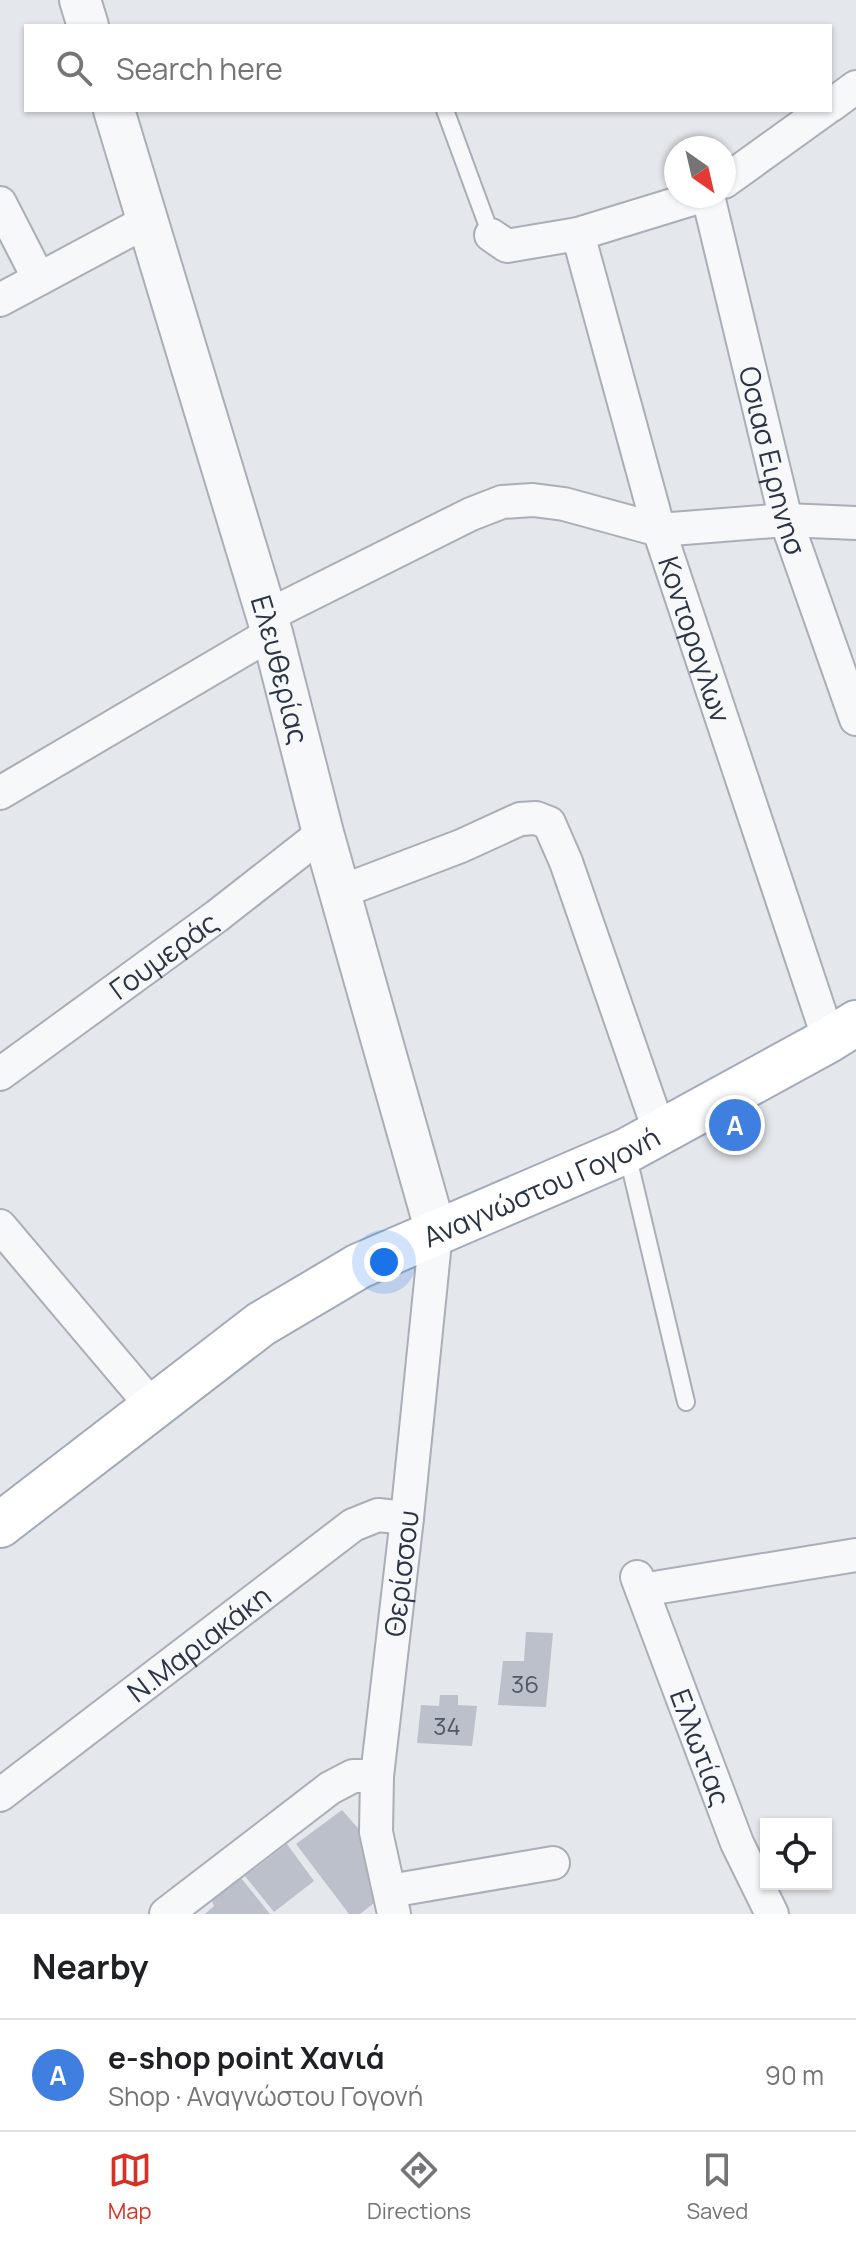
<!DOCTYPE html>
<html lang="en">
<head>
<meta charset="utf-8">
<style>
  body { margin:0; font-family:Manrope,sans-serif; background:#f6f6f6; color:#202124 }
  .controls { position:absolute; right:24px; bottom:24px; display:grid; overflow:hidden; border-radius:0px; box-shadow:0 2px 6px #0004 }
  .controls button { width:72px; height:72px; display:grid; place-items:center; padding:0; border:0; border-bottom:2px solid #e0e0e0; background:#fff; color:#202124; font:40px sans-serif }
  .compass { position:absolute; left:664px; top:136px; width:72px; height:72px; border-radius:50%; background:#fff; box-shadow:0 2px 6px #0004; rotate:146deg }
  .you { position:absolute; left:384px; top:1262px; width:28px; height:28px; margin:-20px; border:6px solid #fff; border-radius:50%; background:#1a73e8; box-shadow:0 0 0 12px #1a73e833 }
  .badge { display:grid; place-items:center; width:52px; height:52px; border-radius:50%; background:#d93025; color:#fff; font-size:26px; font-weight:700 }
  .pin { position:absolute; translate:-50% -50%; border:4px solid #fff; box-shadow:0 2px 8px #0006 }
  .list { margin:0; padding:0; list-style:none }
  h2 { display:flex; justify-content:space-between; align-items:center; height:104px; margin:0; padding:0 32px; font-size:34px }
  h2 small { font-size:26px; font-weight:400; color:#757577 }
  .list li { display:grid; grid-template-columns:52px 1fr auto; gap:24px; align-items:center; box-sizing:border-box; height:112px; padding:0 32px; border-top:2px solid #e0e0e0 }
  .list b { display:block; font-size:30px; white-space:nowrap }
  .list p { margin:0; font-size:26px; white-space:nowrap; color:#757577 }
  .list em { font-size:26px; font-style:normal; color:#757577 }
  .icon { flex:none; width:44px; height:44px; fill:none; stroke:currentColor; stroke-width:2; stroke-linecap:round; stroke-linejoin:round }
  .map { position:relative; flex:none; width:856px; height:1914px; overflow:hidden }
  .search { position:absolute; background:#fff; box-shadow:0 2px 6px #0004; left:24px; right:24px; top:24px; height:88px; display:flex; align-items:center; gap:20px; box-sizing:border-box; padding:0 28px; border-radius:0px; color:#757577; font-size:30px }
  .sheet { height:216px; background:#fff }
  nav { display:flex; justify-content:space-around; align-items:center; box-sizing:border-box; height:112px; border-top:2px solid #e0e0e0; background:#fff; font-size:22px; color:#757577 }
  nav a { display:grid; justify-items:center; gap:4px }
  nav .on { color:#d93025 }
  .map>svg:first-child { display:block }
</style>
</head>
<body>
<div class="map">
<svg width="856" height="1914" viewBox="0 0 856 1914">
  <rect width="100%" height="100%" fill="#e4e7ec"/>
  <path fill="#bbc0ca" d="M526 1632 553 1633 546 1707 498 1705 503 1661H524Z
    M440 1695H458V1705L477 1706 472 1746 417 1743 421 1705 439 1706Z
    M342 1810 363 1834 383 1896 360 1914H349L296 1844Z
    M287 1844 314 1881 274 1912 245 1876Z
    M241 1878 270 1914H205L214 1906 211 1899Z"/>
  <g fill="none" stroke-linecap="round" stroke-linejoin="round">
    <g stroke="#a9aeb7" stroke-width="20">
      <path id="service" d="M445 110 491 235
        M627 1153 686 1402"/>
    </g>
    <g stroke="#a9aeb7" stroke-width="36">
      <g id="minor">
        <path d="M830 106 856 87"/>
        <path d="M724 182 824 110"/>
        <path id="s1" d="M708 196 786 520 856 719"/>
        <path d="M0 203 39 279"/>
        <path id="s2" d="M578 234 659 530 829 1040"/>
        <path d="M491 235 507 246 578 234 702 196"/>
        <path d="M0 300 149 220"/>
        <path d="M267 616 471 514 502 502 533 500 564 504 659 530 786 520 856 523"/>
        <path d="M0 793 272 633"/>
        <path d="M340 892 461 846 520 819 536 818 549 823 566 862 660 1133"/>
        <path id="s3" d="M0 1074 217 916 323 833"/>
        <path d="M0 1226 152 1406"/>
        <path id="s4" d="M637 1577 737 1843 772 1914"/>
        <path d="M642 1590 856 1555"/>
        <path id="s5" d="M0 1795 353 1525 378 1515 407 1518"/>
        <path d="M390 1891 553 1863"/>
        <path d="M166 1914 330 1788 353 1776H377"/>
        <path id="s6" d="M394 1914 376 1832 377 1776 407 1518 436 1232"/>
      </g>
    </g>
    <g stroke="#a9aeb7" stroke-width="44">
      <g id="tertiary">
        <path d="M80 0 88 26"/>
        <path id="s7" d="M114 110 272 633 323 833 436 1232"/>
      </g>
    </g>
    <g stroke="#a3abb8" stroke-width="48">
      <g id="primary">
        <path id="s8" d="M0 1525 261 1324 359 1266 626 1151 829 1040 856 1023"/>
      </g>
    </g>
    <use href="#service" stroke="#f7f8fa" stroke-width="16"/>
    <use href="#minor" stroke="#f7f8fa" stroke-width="32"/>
    <use href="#tertiary" stroke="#f7f8fa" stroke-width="40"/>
    <use href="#primary" stroke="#fff" stroke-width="44"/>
  </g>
  <g text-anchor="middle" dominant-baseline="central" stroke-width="6" stroke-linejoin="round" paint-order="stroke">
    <g font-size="24" fill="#4f5766">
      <text x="525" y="1683">36</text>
      <text x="447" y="1725">34</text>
    </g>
    <g font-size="28" fill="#2b3445" stroke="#f4f6f9">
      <text stroke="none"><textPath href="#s1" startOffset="272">Οσιασ Ειρηνησ</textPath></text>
      <text stroke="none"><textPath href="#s2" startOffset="422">Κοντορογλων</textPath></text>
      <text stroke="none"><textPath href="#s7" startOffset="584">Ελευθερίας</textPath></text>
      <text stroke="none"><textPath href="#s3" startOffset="202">Γουμεράς</textPath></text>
      <text stroke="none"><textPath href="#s8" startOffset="642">Αναγνώστου Γογονή</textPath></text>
      <text stroke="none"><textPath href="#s6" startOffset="344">Θερίσσου</textPath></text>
      <text stroke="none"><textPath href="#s5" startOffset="250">Ν.Μαριακάκη</textPath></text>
      <text stroke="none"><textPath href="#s4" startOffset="182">Ελλωτίας</textPath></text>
    </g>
  </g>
</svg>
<div class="controls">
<button><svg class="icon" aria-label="locate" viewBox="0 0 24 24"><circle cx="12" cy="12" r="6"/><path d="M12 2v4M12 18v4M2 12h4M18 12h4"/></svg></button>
</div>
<svg class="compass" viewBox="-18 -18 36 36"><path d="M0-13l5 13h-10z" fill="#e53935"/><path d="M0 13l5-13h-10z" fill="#757577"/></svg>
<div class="you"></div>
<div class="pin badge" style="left:735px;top:1125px;background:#3f7fe0">A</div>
<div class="search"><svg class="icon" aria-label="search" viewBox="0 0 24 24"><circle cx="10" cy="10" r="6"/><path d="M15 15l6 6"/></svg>Search here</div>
</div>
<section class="sheet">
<h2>Nearby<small></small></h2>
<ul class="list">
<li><span class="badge" style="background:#3f7fe0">A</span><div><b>e-shop point Χανιά</b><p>Shop · Αναγνώστου Γογονή</p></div><em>90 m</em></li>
</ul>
</section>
<nav>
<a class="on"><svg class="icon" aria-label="map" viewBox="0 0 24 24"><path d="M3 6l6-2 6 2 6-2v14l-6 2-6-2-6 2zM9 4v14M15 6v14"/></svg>Map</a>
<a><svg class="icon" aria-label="directions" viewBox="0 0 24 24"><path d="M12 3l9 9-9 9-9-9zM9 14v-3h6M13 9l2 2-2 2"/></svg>Directions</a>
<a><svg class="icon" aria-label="saved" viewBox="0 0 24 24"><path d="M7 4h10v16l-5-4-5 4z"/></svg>Saved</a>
</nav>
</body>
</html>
